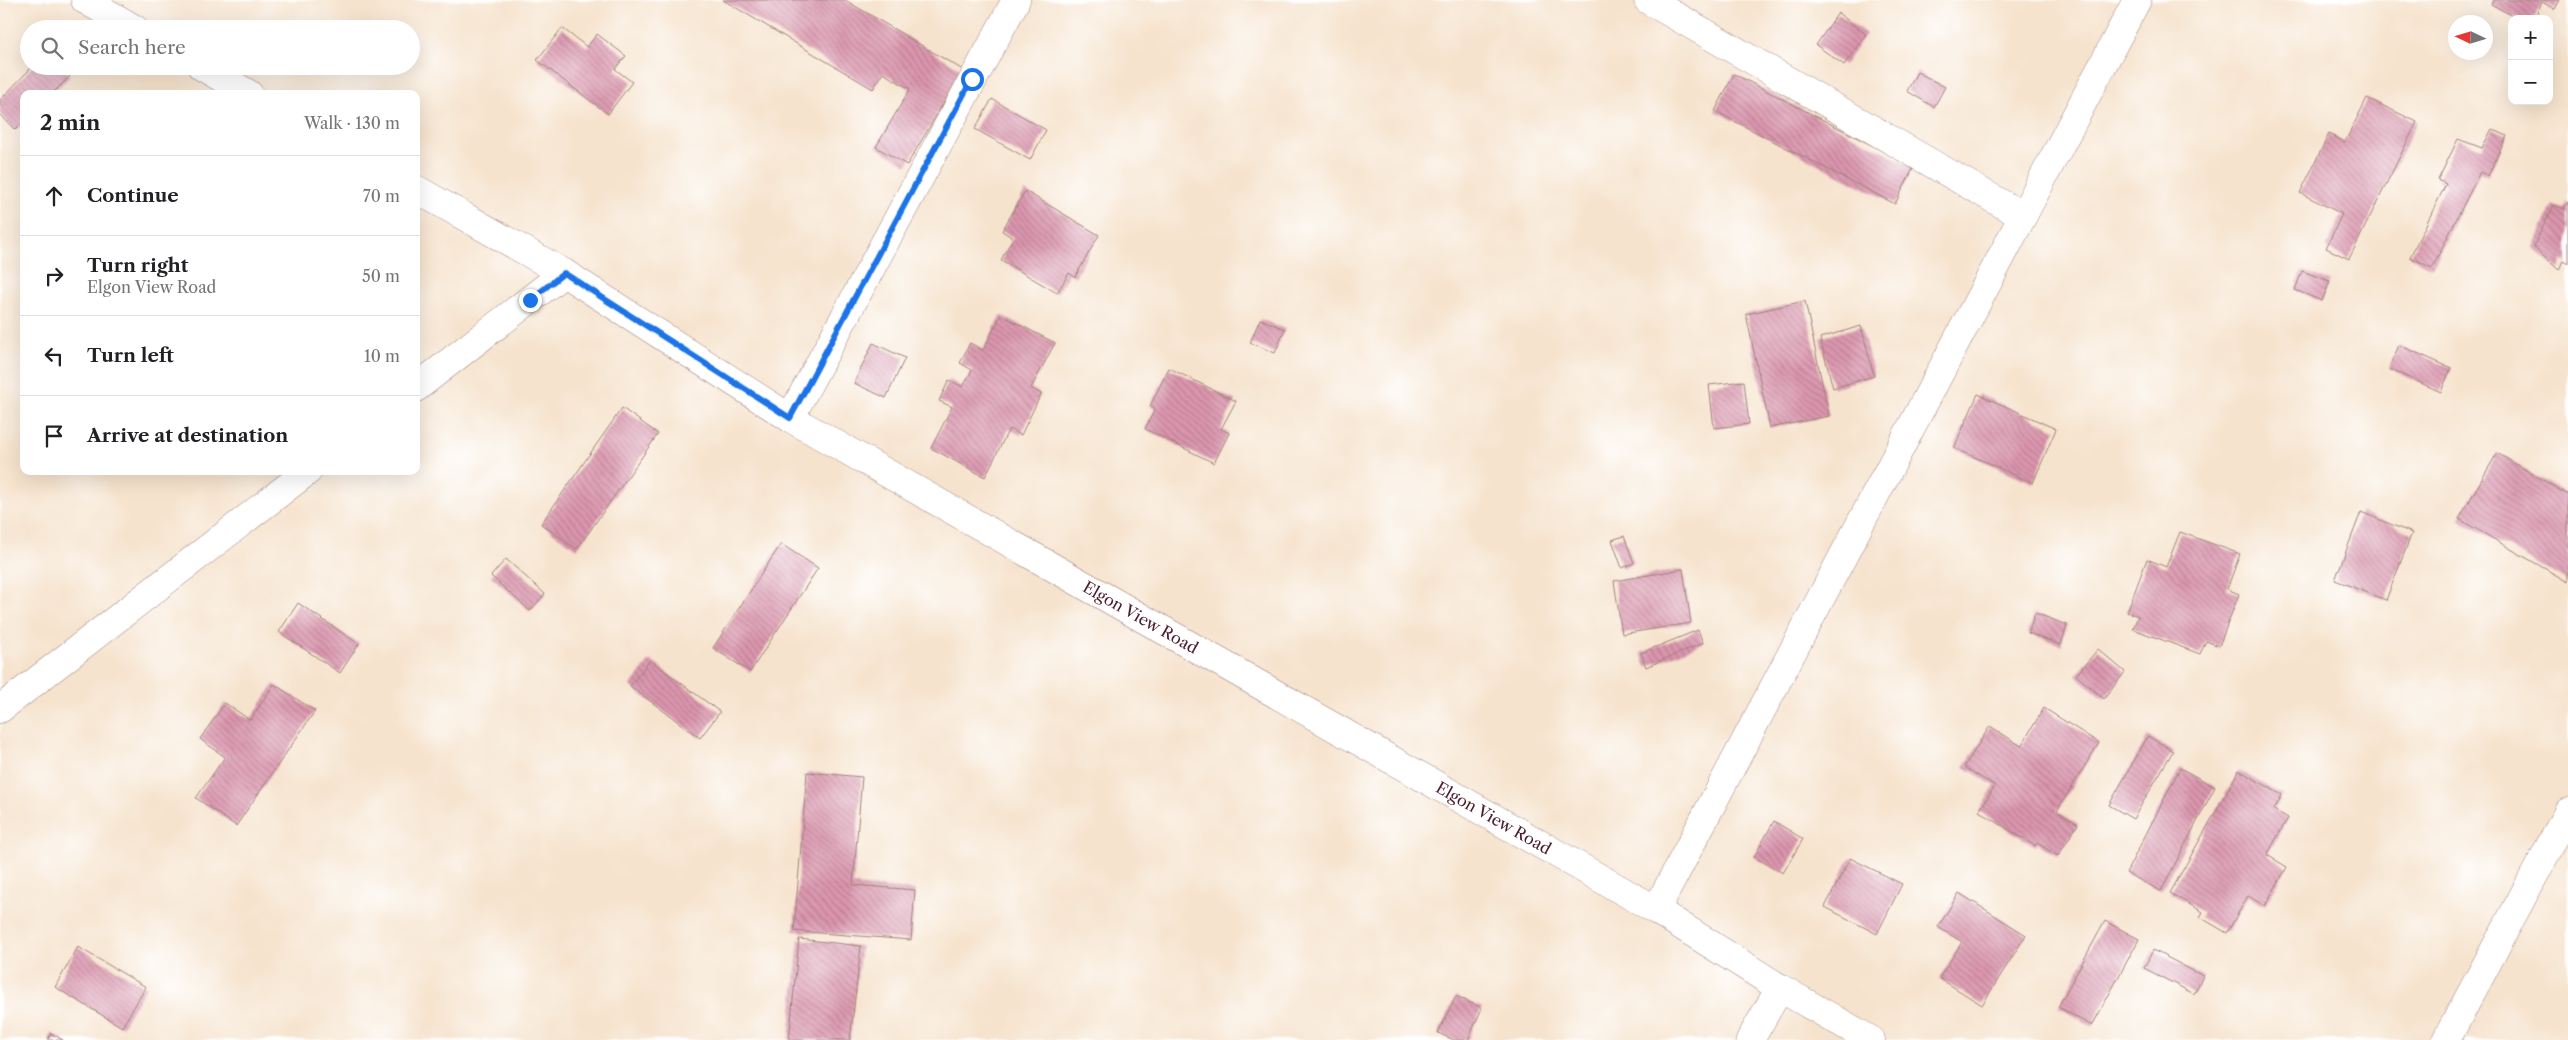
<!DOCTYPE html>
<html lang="en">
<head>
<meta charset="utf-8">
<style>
  body { margin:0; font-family:"Libre Caslon Text",serif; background:#f2f2f2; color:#202124 }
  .controls { position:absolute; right:15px; top:15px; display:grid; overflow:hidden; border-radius:10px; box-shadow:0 5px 20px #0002 }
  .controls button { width:45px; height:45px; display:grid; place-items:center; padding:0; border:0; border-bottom:1px solid #e0e0e0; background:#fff; color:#202124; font:25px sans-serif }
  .compass { position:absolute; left:2448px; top:15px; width:45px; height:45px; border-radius:50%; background:#fff; box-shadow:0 5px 20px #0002; rotate:274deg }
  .stop { position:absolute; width:15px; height:15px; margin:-11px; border:4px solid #1a73e8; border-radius:50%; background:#fff }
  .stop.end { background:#1a73e8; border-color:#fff; box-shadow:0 1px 5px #0008 }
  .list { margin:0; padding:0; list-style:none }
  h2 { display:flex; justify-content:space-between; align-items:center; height:65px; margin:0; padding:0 20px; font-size:21px }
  h2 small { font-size:16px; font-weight:400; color:#757577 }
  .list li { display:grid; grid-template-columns:32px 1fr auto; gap:15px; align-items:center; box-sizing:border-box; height:80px; padding:0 20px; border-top:1px solid #e0e0e0 }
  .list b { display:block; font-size:19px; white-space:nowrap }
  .list p { margin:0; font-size:16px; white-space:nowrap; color:#757577 }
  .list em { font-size:16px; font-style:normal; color:#757577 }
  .icon { flex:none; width:28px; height:28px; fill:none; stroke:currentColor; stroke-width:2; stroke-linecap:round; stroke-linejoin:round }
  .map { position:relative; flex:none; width:2568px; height:1040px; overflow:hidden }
  .search { position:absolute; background:#fff; box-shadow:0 5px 20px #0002; left:20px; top:20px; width:400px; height:55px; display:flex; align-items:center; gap:12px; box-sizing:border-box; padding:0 18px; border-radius:28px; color:#757577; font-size:19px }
  .panel { position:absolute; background:#fff; box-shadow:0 5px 20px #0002; left:20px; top:90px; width:400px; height:385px; border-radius:10px }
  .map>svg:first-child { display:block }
</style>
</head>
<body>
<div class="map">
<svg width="2568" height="1040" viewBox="0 0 2568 1040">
  <defs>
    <pattern id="building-back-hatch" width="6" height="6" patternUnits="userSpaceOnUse" patternTransform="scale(1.25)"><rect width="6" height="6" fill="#db96ae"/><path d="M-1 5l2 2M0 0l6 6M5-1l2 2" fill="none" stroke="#b47a8e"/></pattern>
  </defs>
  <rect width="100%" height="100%" fill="#fff"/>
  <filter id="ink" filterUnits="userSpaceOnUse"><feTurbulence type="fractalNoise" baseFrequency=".02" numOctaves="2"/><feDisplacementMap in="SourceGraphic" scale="10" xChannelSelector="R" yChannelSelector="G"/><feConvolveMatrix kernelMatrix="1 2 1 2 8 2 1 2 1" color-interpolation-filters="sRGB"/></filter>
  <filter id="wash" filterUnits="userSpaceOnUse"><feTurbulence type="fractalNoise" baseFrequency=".0096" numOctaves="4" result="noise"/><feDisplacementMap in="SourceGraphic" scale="20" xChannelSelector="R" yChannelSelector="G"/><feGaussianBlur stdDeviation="1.12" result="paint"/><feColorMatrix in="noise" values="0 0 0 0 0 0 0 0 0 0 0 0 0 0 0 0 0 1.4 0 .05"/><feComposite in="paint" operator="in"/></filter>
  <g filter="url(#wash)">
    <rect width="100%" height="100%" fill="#f6e3cd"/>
    <g id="blocks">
      <path fill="url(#building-back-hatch)" d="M723 0H845L963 70 907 165 876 147 910 89 883 73 873 89Z
        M2493 0H2560L2555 9 2542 2 2534 19H2518L2491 4Z
        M1838 13 1866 34 1844 65 1816 45Z
        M562 28 587 47 597 34 626 56 615 69 632 82 608 114 537 60Z
        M33 66H61L70 76 52 94H24V122L15 130 0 114V100Z
        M1917 72 1945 87 1934 107 1907 91Z
        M1734 74 1914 167 1895 204 1715 111Z
        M2367 98 2417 122 2349 259 2326 248 2342 214 2300 193 2329 134 2345 142Z
        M992 99 1046 130 1030 160 975 129Z
        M2492 129 2507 136 2488 176 2480 172 2432 268 2410 257 2446 184 2438 180 2458 139 2482 148Z
        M1025 191 1099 235 1075 277 1069 273 1057 293 1001 260 1013 238 1002 231Z
        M2568 202V263L2563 260 2559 270 2533 247 2554 205 2564 209Z
        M2302 271 2330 281 2322 301 2295 290Z
        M1805 301 1829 416 1770 428 1746 314Z
        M1001 315 1055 343 1031 388 1041 394 1021 435 1009 429 985 477 931 448 952 407 939 401 949 380 963 387 972 370 960 363 970 343 983 350Z
        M1260 319 1285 329 1275 353 1250 343Z
        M1861 326 1874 376 1833 388 1820 338Z
        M873 343 905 358 886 398 854 383Z
        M2399 345 2451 368 2441 392 2389 369Z
        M1169 368 1236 401 1221 429 1229 433 1214 463 1145 429 1155 409 1150 406Z
        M1744 381 1749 424 1714 428 1709 385Z
        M1978 394 2056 429 2033 483 1954 448Z
        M622 408 658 434 577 549 541 524Z
        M2497 453 2568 495V582L2459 519Z
        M2361 512 2412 533 2386 600 2335 580Z
        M2180 532 2240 554 2227 589 2239 594 2219 646 2206 641 2200 654 2133 629 2138 616 2127 612 2147 559 2166 567Z
        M1624 536 1634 563 1622 568 1612 540Z
        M781 544 818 568 750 672 713 648Z
        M506 559 545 594 530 611 491 576Z
        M1683 569 1691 623 1622 634 1614 581Z
        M298 603 359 644 340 673 279 632Z
        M2035 613 2067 625 2061 645 2028 633Z
        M1698 630 1703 643 1646 667 1641 653Z
        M2098 649 2125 672 2104 699 2076 675Z
        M650 660 720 712 700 738 630 686Z
        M274 684 315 711 236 826 196 798 225 757 200 739 225 703 250 720Z
        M2044 708 2099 743 2057 811 2078 824 2058 856 2037 843 2035 846 1979 811 1995 786 1964 767 1990 726 2021 746Z
        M2148 736 2173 751 2133 819 2109 805Z
        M2180 768 2215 787 2161 891 2126 873Z
        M2239 770 2282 795 2274 810 2288 818 2267 855 2287 867 2265 906 2248 896 2227 933 2200 917 2203 912 2170 893Z
        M807 772 862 777 853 885 915 890 911 940 794 931Z
        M1774 821 1803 839 1783 873 1754 857Z
        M1850 858 1902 884 1877 934 1825 907Z
        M1959 893 2026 935 1982 1005 1939 978 1962 942 1938 927Z
        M2105 921 2139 939 2092 1026 2058 1007Z
        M799 939 861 946 850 1040H789Z
        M78 947 146 987 122 1027 55 987Z
        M2153 950 2203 976 2194 994 2144 968Z
        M1456 996 1482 1008 1468 1040H1454L1438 1033Z
        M51 1033 63 1040H48Z"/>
    </g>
  </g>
  <g filter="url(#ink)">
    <use href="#blocks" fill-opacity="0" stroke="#a0817c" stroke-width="1"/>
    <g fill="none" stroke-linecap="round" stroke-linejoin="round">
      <g stroke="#a0817c" stroke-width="29">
        <g id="minor">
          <path d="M85 0 135 29"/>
          <path d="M1648 0 2023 216"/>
          <path d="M201 66 249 94"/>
          <path id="s1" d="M416 189 564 273 790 418 1656 910 1780 988 1871 1040"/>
          <path d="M416 388 564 273"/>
          <path d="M790 418 1016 0"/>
          <path d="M0 709 308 471"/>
          <path d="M1656 910 2137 0"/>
          <path d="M1750 1040 1780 988"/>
          <path d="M2446 1040 2568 812"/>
        </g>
      </g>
      <use href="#minor" stroke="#fff" stroke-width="28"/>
    </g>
  </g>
  <g fill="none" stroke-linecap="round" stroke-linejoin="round" filter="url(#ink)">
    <path stroke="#1a73e8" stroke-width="6" d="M530 300 564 273 790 418 972 79"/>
  </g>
  <g text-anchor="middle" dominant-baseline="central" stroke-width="4.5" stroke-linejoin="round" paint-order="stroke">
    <g font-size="16" fill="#4a1f2b" stroke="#fff">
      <text stroke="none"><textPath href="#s1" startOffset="842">Elgon View Road</textPath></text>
      <text stroke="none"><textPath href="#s1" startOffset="1248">Elgon View Road</textPath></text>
    </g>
  </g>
</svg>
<div class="controls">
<button>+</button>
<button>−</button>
</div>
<svg class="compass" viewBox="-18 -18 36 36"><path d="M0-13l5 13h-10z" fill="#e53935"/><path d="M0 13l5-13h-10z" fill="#757577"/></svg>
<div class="stop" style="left:972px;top:79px"></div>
<div class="stop end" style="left:530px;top:300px"></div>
<div class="search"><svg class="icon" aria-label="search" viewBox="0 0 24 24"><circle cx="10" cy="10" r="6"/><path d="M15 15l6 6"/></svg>Search here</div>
<section class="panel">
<h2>2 min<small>Walk · 130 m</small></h2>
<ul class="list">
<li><svg class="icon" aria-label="ahead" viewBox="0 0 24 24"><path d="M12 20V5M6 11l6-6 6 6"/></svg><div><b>Continue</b></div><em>70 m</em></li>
<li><svg class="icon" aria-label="right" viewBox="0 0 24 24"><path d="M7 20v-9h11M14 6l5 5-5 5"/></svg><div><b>Turn right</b><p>Elgon View Road</p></div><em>50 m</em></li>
<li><svg class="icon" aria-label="left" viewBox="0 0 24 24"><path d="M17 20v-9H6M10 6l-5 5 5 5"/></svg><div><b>Turn left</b></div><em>10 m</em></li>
<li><svg class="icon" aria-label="arrive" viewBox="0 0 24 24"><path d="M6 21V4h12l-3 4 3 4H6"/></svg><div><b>Arrive at destination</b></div></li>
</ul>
</section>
</div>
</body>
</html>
